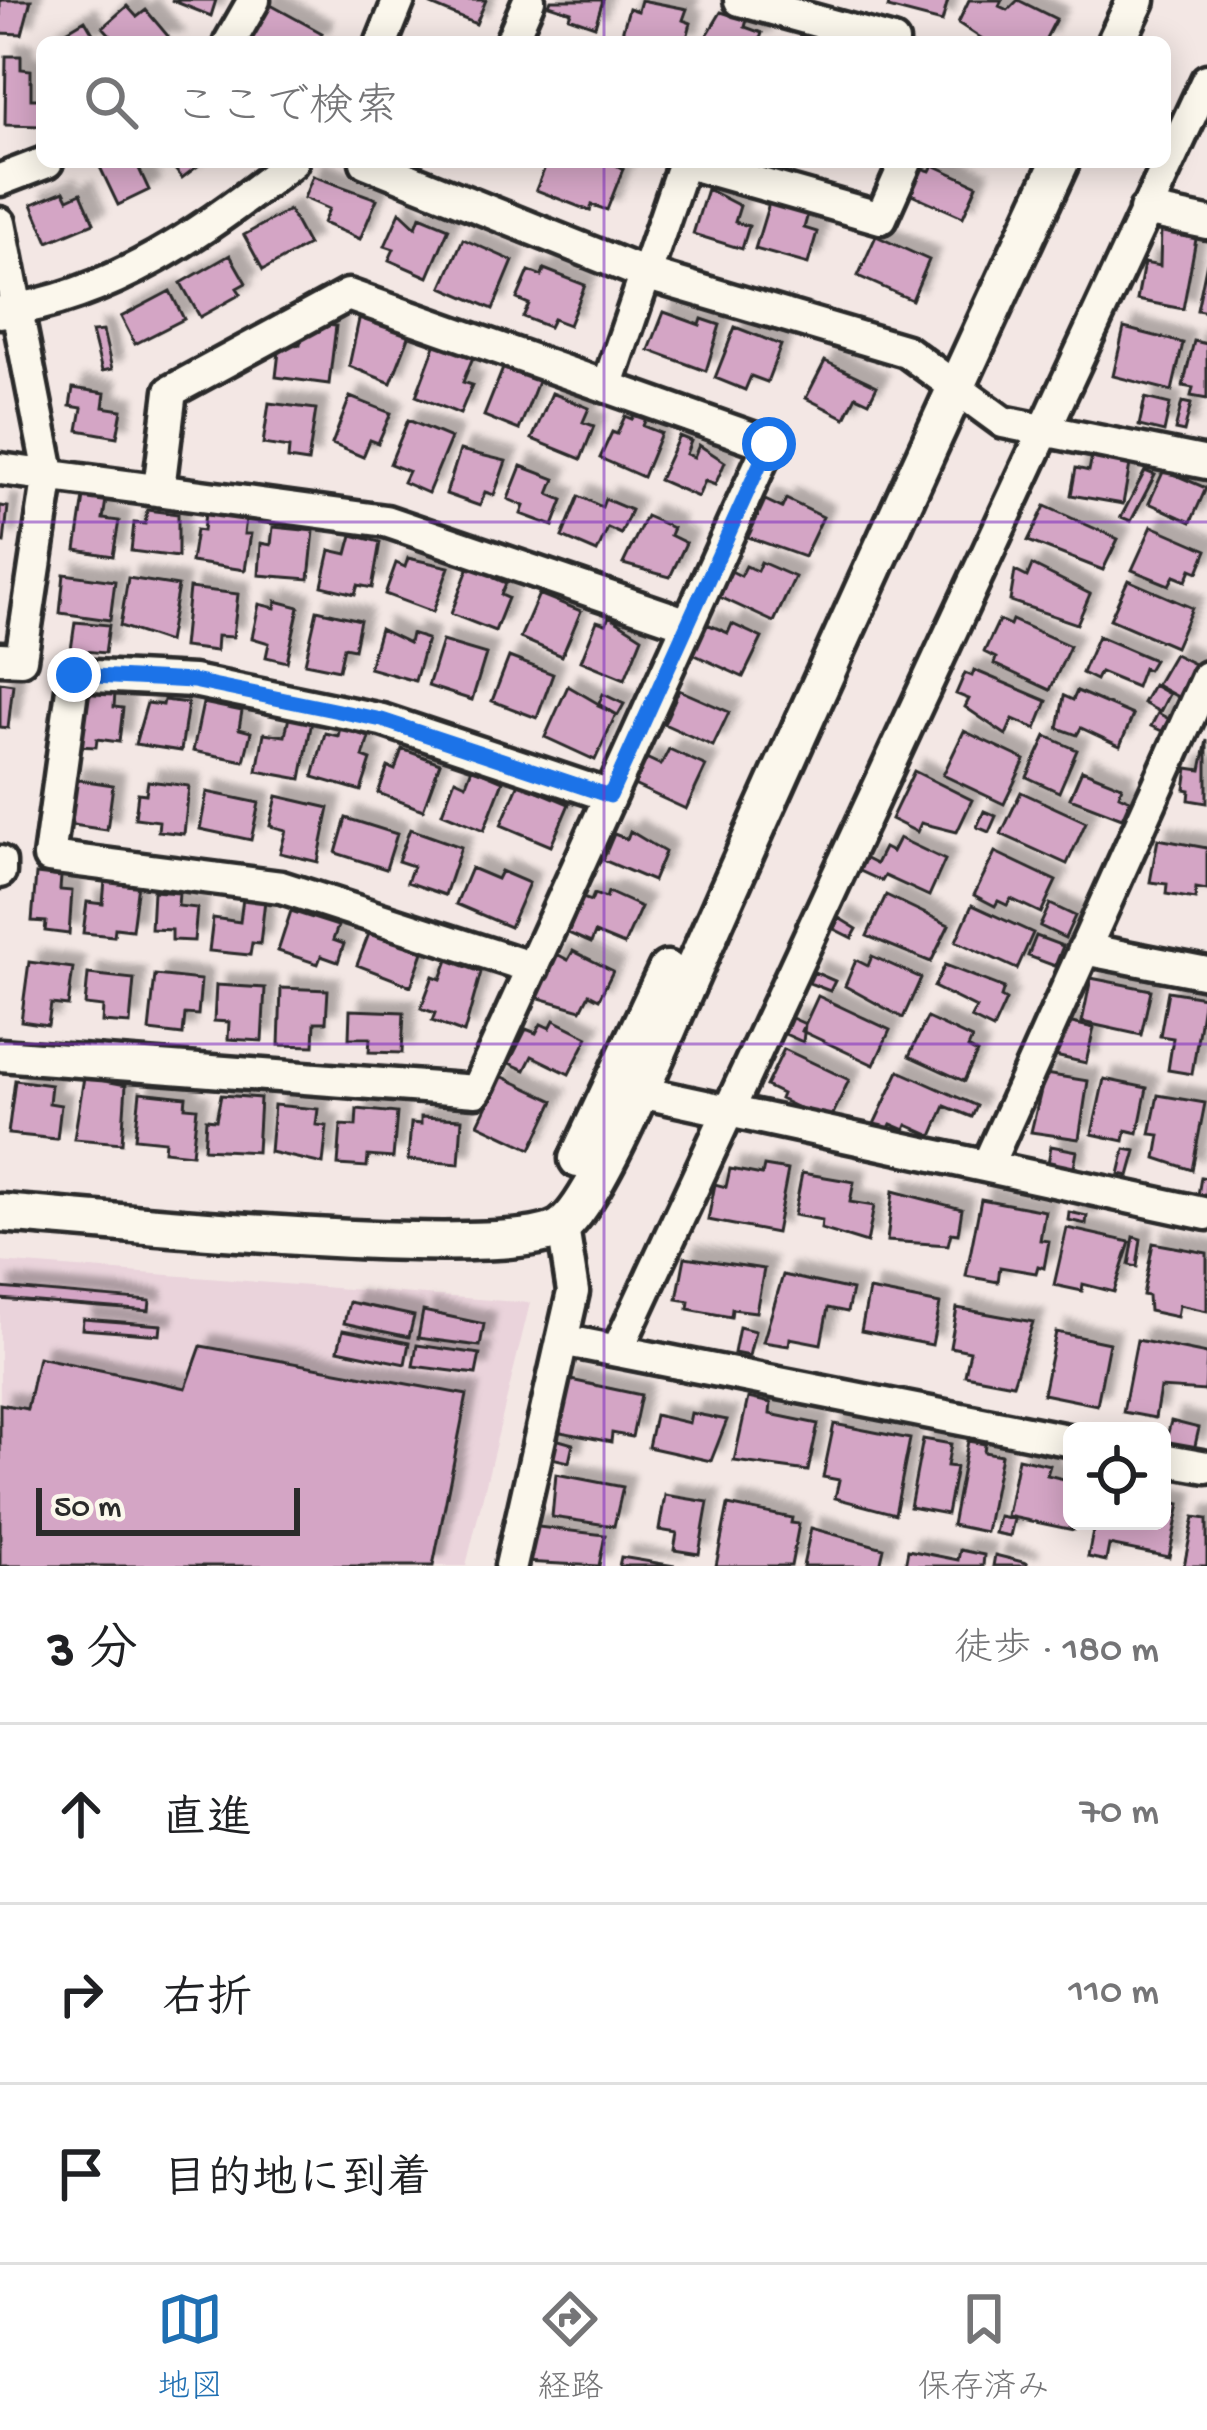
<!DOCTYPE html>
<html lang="ja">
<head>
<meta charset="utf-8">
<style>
  body { margin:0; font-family:"Gochi Hand","Klee One",sans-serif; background:#f6f6f6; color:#202124 }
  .controls { position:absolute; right:36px; bottom:36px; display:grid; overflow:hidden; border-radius:18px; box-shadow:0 6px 30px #0003 }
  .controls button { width:108px; height:108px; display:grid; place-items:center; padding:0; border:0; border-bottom:3px solid #e0e0e0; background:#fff; color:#202124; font:60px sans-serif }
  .scale { position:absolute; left:36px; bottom:30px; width:264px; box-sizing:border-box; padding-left:12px; border:6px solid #2b2b2b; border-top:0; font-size:33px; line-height:42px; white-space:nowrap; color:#2b2b2b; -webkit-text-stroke:9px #fbf7ec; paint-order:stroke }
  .stop { position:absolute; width:36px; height:36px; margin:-27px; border:9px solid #1a73e8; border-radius:50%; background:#fff }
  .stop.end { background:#1a73e8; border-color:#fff; box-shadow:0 3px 12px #0008 }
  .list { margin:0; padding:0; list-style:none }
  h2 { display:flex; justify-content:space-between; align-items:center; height:156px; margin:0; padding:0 48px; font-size:51px }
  h2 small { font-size:39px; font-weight:400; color:#757577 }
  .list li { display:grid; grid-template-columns:78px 1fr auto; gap:36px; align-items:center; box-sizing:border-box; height:180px; padding:0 48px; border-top:3px solid #e0e0e0 }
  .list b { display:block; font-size:45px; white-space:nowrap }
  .list em { font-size:39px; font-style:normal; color:#757577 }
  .icon { flex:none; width:66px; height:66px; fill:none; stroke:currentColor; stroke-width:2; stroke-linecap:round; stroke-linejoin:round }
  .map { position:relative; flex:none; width:1207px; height:1566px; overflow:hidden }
  .search { position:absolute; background:#fff; box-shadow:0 6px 30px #0003; left:36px; right:36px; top:36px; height:132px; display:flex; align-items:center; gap:30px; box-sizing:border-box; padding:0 42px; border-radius:18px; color:#757577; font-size:45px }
  .sheet { height:696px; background:#fff }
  nav { display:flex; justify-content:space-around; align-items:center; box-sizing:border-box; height:168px; border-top:3px solid #e0e0e0; background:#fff; font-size:33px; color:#757577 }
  nav a { display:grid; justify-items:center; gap:6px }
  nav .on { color:#1f6fb2 }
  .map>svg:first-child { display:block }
</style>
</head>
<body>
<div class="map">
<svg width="1207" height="1566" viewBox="0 0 1207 1566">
  <defs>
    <filter id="shadow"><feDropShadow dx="11" dy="-11" stdDeviation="3" flood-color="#0004"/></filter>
  </defs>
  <rect width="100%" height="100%" fill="#f3e7e4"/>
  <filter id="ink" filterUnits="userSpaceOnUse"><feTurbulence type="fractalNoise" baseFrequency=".00833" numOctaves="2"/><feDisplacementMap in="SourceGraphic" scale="24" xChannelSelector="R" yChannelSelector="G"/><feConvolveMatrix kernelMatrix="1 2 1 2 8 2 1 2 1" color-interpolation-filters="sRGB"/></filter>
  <g filter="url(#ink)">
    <path fill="#ead3db" d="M0 1262 530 1303 466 1566H0Z"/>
    <path fill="#d4a5c5" stroke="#2b2b2b" stroke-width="3" filter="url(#shadow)" d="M0 0H31L22 34 0 33Z
      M171 0H216L211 16Z
      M433 0H486L476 24 431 5Z
      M551 0H603L595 26 569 17 571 12 549 5Z
      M641 0 687 9 683 20 691 23 686 42H643L622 33 629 8 638 11Z
      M890 0H948L942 22 888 8Z
      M969 0H1002L999 6 1008 10 1018 0 1056 19 1044 42H987L958 23Z
      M267 3 322 33 317 42H246Z
      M127 6 137 17 146 10 173 42H107L111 36 103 27Z
      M721 12 747 20 745 27 762 33 759 42H703Z
      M85 20 98 42H48Z
      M6 56H21V69L31 70V99H42V126L5 125Z
      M106 162H136L149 190 118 205 99 165Z
      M169 162H203L182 178Z
      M547 162H611L623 169 607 210 592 205 590 211 536 190Z
      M933 165 977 185 963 217 907 192 918 167 930 171Z
      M313 176 377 199 360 239 323 223 329 209 304 198Z
      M707 189 740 206 735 222 749 226 742 249 693 234Z
      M64 191 68 199 81 193 94 223 48 242 32 204Z
      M769 203 808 214 804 228 817 232 808 264 755 249Z
      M289 210 308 245 263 270 244 235Z
      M400 212 416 227 420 216 449 228 428 277 389 260 394 249 385 246Z
      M1161 227 1197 234 1183 309 1137 300 1144 263 1160 266Z
      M876 236 929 260 912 300 858 276Z
      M463 239 513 261 493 309 442 287Z
      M230 255 246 283 237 288 241 294 200 317 181 283Z
      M1207 262V312L1197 310Z
      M544 269 585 285 569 325 553 319 549 327 523 317 529 304 517 299 529 271 542 276Z
      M170 291 184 319 135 344 121 317Z
      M664 312 700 325 702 319 720 325 706 371 649 350Z
      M360 315 410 334 391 383 349 366Z
      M313 324 336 326 329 384 276 377 280 343 300 345 302 332 312 333Z
      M735 327 781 345 767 382 751 376 745 390 715 378Z
      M1124 328 1183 343 1172 391 1113 376Z
      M103 331 112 369 102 371 92 332Z
      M1194 341 1207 344V399L1191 396 1193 388 1183 386Z
      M436 343 473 357 463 382 472 385 460 414 416 396Z
      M825 361 877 386 869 402 856 396 845 418 806 398Z
      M504 366 539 379 519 430 484 416Z
      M73 388 105 393 103 407 122 410 117 437 78 430 82 408 70 406Z
      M552 393 589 408 583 422 594 426 581 459 532 439Z
      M350 397 391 413 378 443 370 440 363 457 332 444Z
      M1145 398 1170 404 1164 432 1139 426Z
      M1182 402 1191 404 1184 432 1175 430Z
      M269 403 316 409 308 462 288 459 289 448 263 444Z
      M636 412 647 416 643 426 661 433 643 477 600 458 612 432 617 434 625 416 632 419Z
      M408 420 451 438 428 493 403 482 408 471 390 464Z
      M679 436 691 441 686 454 694 457 699 445 725 462 715 485 705 481 698 497 659 480Z
      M1094 446 1132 453 1123 504 1071 495 1076 468 1089 471Z
      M460 450 506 461 494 495 485 492 480 506 446 494Z
      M521 466 555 479 549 494 563 500 553 526 521 514 524 506 508 499Z
      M1164 470 1206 488 1191 522 1149 503Z
      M1145 471 1155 475 1131 521 1121 517Z
      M579 496 602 507 605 499 631 510 621 534 608 528 597 552 562 537Z
      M84 497 106 500 103 519 119 521 113 556 76 550Z
      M786 499 823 517 804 557 748 537 765 500 782 508Z
      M0 506 8 507 4 543 0 542Z
      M1045 506 1118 539 1103 570 1028 541Z
      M147 510 178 514V557L131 551 134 523 145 524Z
      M205 513 246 519 244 534H251L245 570 191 562 196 530 203 531Z
      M646 516 673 528 670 535 686 543 670 577 623 564Z
      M1152 526 1207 550 1198 572 1191 569 1186 581 1174 576 1169 585 1132 570Z
      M273 527 314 531 309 579 259 575 261 543 271 545Z
      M352 535 380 542 372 588 358 585 355 594 322 586 330 550 347 554Z
      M408 558 449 567 433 612 385 594 396 563 405 567Z
      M471 561 497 571 494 578 506 583 501 595 508 598 495 631 451 614Z
      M761 562 795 577 774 622 720 597 731 571 741 576 746 566 757 571Z
      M1032 565 1090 594 1077 624 1010 601 1015 571 1027 577Z
      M64 574 115 581 110 620 60 613Z
      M128 578 178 586 168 642 120 626Z
      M1128 580 1192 608 1175 647 1110 619Z
      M189 588 238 594 233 637 217 636 216 651 183 647Z
      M539 594 581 611 562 656 520 638Z
      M276 601 299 607 287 662 266 657 269 643 252 638 259 604 275 608Z
      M317 610 360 620 354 649 344 647 339 670 305 663Z
      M609 616 642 637 625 679 581 661 597 621 606 624Z
      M999 620 1010 625 1012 620 1070 646 1050 690 994 664 996 658 984 652Z
      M75 622 109 625 105 653 71 650Z
      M707 624 728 633 732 624 762 638 743 677 693 654Z
      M380 629 409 643 411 634 427 639 415 681 369 668Z
      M1098 636 1154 660 1148 670 1143 668 1136 687 1100 672 1096 680 1082 673Z
      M442 641 486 654 472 700 428 686Z
      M1174 654 1196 665 1178 697 1156 685Z
      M509 657 553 674 537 718 492 701Z
      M974 670 1047 701 1036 729 1013 719 1006 735 965 707 969 699 956 694 965 673 972 676Z
      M0 682 13 684 8 728 0 727Z
      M1153 685 1169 694 1160 712 1143 703Z
      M568 686 616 714 595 760 545 737Z
      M88 690 115 693 114 707 123 708 119 742 97 739 96 747 76 746 80 704 87 705Z
      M679 690 729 712 713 746 664 724Z
      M1077 691 1133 715 1120 746 1081 728 1077 735 1058 728 1064 696 1073 700Z
      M603 694 624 704 618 715 598 706Z
      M164 700 188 703 181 751 135 744 147 703 163 705Z
      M203 703 242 711 239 729 251 732 244 761 193 751Z
      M1158 713 1169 719 1162 731 1151 726Z
      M289 717 312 721 301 779 257 771 264 733 285 736Z
      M340 728 369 737 363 757 371 760 361 791 313 777 325 733 338 736Z
      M964 731 1025 760 1004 804 943 775Z
      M1046 736 1077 750 1059 792 1027 777Z
      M1207 740V803L1189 800 1190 790 1185 789 1188 768 1201 770Z
      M402 749 440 763 423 810 378 793 388 767 395 770Z
      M669 749 706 766 686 809 634 785 646 758 661 765Z
      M472 768 503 781 484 830 442 813 455 779 466 784Z
      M1082 770 1122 786 1119 795 1130 800 1122 818 1070 798Z
      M914 771 972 800 957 832 921 823 917 832 891 819Z
      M73 779 113 785 107 830 66 824Z
      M148 781 189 786 184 834 158 831 159 821 135 818 138 793 146 794Z
      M519 783 569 804 551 846 501 825Z
      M207 792 259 803 251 840 200 829Z
      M1021 792 1086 822 1067 864 1001 834Z
      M277 796 329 808 318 862 280 853 286 830 270 826Z
      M984 811 996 816 989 832 977 827Z
      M346 818 397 834 386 869 336 853Z
      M410 829 461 847 445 895 407 882 413 866 398 861Z
      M630 831 665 852 653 881 603 860 614 834 627 839Z
      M899 838 945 860 929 896 885 876 882 881 858 870 864 858 876 864 884 848 892 852Z
      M1158 839 1207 848V890L1196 888 1195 899 1166 894 1167 884 1150 882Z
      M995 852 1056 881 1041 913 1011 899 1007 905 998 901 995 906 974 895Z
      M471 868 497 879 501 871 529 883 510 927 456 904Z
      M36 874 61 877 60 890 72 891 69 934 45 931 46 922 32 921Z
      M105 880 138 884 132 930 115 928 114 936 83 933 87 902 103 904Z
      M153 891 179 893 178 906 197 908 194 941 172 940V930L151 929Z
      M608 892 641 907 624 945 595 933 591 943 568 933 583 898 591 901 594 894 606 898Z
      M886 895 949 925 931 962 867 936Z
      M243 898 265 900 260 944 252 943 250 955 209 951 213 918 240 922Z
      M1050 904 1075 916 1065 938 1040 926Z
      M972 905 1033 933 1017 969 956 941Z
      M291 911 338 926 333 940 344 944 338 962 321 956 318 964 278 951Z
      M839 918 857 929 852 938 834 929Z
      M370 931 423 952 411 986 357 965Z
      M1036 936 1063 946 1055 966 1028 956Z
      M573 951 613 971 599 999 589 994 581 1010 536 997 557 954 568 960Z
      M872 956 921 978 903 1018 845 986 856 960 868 966Z
      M448 960 481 972 464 1033 432 1021 435 1013 421 1008 433 976 441 979Z
      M29 962 73 968 68 1006 51 1004 48 1025 21 1021Z
      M945 965 1004 988 1001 997 1006 1000 993 1029 971 1018 976 1008 934 987Z
      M814 972 835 981 830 991 809 983Z
      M88 974 134 979 130 1024 102 1022 103 1007 85 1005Z
      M155 975 201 980 198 1015 185 1014 183 1035 149 1031Z
      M1091 978 1151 990 1141 1035 1082 1022Z
      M216 985 265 988 262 1041 228 1039 229 1022 214 1021Z
      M281 988 328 990 326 1022H315L314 1046 279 1045Z
      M1168 991 1204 997 1192 1074 1168 1070 1173 1038 1160 1036Z
      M818 996 890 1030 874 1065 802 1031Z
      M350 1010 404 1012 402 1053 369 1052 370 1038H349Z
      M792 1018 805 1024 803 1042 785 1034Z
      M927 1018 972 1039 968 1048 977 1053 964 1081 909 1056Z
      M554 1020 588 1037 569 1074 532 1056 525 1070 509 1063 526 1029 536 1033 541 1024 550 1028Z
      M1063 1021 1094 1028 1086 1063 1055 1056Z
      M784 1049 849 1080 829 1123 780 1099 782 1094 766 1086Z
      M899 1071 977 1106 972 1117 945 1106 932 1136 907 1125 905 1130 891 1124 888 1130 874 1124Z
      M1045 1074 1088 1081 1079 1139 1031 1132Z
      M501 1076 554 1101 531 1149 478 1124Z
      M84 1077 126 1085 122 1143 74 1139Z
      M1104 1079 1147 1088 1138 1133 1126 1130 1124 1141 1092 1134Z
      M15 1080 51 1085 49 1103 61 1105 57 1139 8 1134Z
      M140 1092 186 1097 185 1107 197 1108 192 1154 164 1151 165 1141 135 1138Z
      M221 1095 260 1098 257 1152 204 1149 206 1119 216 1120Z
      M1158 1095 1205 1103 1192 1170 1156 1158 1160 1135 1150 1134Z
      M274 1105 318 1109 316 1125 327 1126 323 1164 270 1152Z
      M357 1109 397 1113 393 1158 368 1156 367 1167 338 1165 341 1125 356 1126Z
      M421 1117 462 1119 459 1164 408 1160 411 1123 421 1124Z
      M1051 1146 1077 1151 1073 1173 1047 1169Z
      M1125 1149 1136 1151 1129 1176 1119 1174Z
      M764 1166 788 1170 776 1233 708 1220 715 1184 726 1187 730 1169 762 1175Z
      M802 1173 854 1182 850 1202 874 1206 867 1243 821 1229 822 1220 794 1215Z
      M1201 1177 1207 1178V1197L1198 1195Z
      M893 1191 962 1209 958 1234 951 1233 948 1245 887 1241Z
      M981 1199 1045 1211 1040 1240 1049 1241 1044 1268 1038 1266 1036 1273 1000 1267 998 1282 966 1276Z
      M1069 1212 1087 1216 1086 1224 1068 1220Z
      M1067 1228 1130 1242 1114 1292 1083 1284 1082 1291 1054 1285Z
      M1134 1237 1141 1239 1137 1267 1129 1265Z
      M1153 1243 1207 1253V1311L1179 1305 1177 1317 1149 1311 1148 1296 1143 1295Z
      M685 1257 764 1269 756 1312 732 1309 731 1317 688 1309 689 1301 677 1299Z
      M783 1275 852 1290 847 1312 828 1308 821 1344 790 1338 789 1346 763 1342Z
      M0 1288 150 1301 149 1311 0 1299Z
      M869 1290 940 1304 932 1345 861 1331Z
      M349 1302 414 1316 409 1337 344 1323Z
      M957 1308 1033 1322 1013 1384 965 1375 970 1351 950 1347Z
      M423 1311 484 1324 480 1346 418 1338Z
      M83 1319 161 1325 160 1335 82 1329Z
      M739 1327 755 1331 749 1356 734 1353Z
      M343 1330 409 1343 405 1364 338 1350Z
      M1056 1332 1109 1343 1097 1405 1043 1394Z
      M1137 1340 1207 1354 1205 1391 1160 1388 1155 1418 1123 1412Z
      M417 1345 480 1354 476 1374 413 1366Z
      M201 1346 467 1395 433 1566H0V1404L27 1409 38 1357 186 1388Z
      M566 1379 641 1395 632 1437 612 1433 611 1442 556 1431Z
      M748 1398 771 1403 770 1414 818 1424 808 1471 734 1461Z
      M691 1413 727 1420 711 1461 648 1447 655 1415 689 1423Z
      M1171 1421 1199 1428 1194 1450 1165 1444Z
      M834 1424 910 1439 895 1514 835 1498 839 1480 823 1477Z
      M552 1438 573 1444 569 1462 547 1457Z
      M923 1439 951 1444 947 1466 956 1467 947 1514 910 1507Z
      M968 1441 985 1444 984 1452 1001 1455 986 1532 952 1525Z
      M1018 1458 1050 1465 1047 1475 1072 1481 1073 1530 1007 1516Z
      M556 1474 623 1487 614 1526 552 1517Z
      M665 1495 708 1502 699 1554 674 1550 677 1533 659 1530Z
      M1162 1500 1180 1504 1169 1557 1109 1545 1106 1561 1088 1557 1095 1521H1162Z
      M728 1505 792 1518 791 1523 799 1524 791 1566H716Z
      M999 1516 1014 1519 1010 1536 995 1533Z
      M1194 1517 1207 1519V1566H1184Z
      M530 1526 605 1535 599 1566 524 1562Z
      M811 1528 884 1548 880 1566H803Z
      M908 1550 958 1560 960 1550 984 1555 983 1566H905Z
      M995 1555 1027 1563 1026 1566H993Z
      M621 1557 675 1566H619Z"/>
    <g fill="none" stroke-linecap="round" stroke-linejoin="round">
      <g stroke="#2b2b2b" stroke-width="39">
        <path id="minor" d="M740 0 893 42
          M230 42 254 0
          M382 42 399 0
          M511 42 529 0
          M366 162 645 274 906 351 1003 422 1207 463
          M684 162 881 218 906 162
          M0 180 47 162
          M1145 210 1207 223
          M0 223 49 473 21 659 0 658
          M0 312C112 297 207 230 292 162
          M607 387 684 162
          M0 469 386 521 688 624 769 444 348 295 171 391 159 489
          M0 862V872
          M1084 949 1207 973
          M533 968 281 887 49 857 74 675 193 681 382 720 610 796
          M0 1055 476 1091 688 624
          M640 1092 1207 1214
          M987 1166 1207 677
          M562 1340 1072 1441
          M617 1351 1207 80
          M1162 1459 1207 1467
          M511 1566 573 1292 563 1227"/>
      </g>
      <g stroke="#2b2b2b" stroke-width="45">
        <path id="tertiary" d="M1116 42 1136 0
          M578 1159 667 970
          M0 1213C93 1219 501 1263 560 1228 591 1209 650 1069 667 1030 794 739 927 450 1060 162"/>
      </g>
      <use href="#minor" stroke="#fbf7ec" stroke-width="30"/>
      <use href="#tertiary" stroke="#fbf7ec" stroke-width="36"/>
    </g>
  </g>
  <g fill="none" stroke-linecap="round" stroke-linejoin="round" filter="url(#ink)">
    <path stroke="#1a73e8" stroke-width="15" d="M74 675 193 681 382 720 610 796 769 444"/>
  </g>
  <path fill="none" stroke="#7b2cbf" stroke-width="3" stroke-opacity="0.55" d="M604 0V42M604 162V1566M0 522H1207M0 1044H1207"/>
</svg>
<div class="controls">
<button><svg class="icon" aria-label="locate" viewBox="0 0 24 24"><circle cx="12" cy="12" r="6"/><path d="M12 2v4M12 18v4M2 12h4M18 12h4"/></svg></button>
</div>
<div class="scale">50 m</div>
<div class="stop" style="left:769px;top:444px"></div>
<div class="stop end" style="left:74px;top:675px"></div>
<div class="search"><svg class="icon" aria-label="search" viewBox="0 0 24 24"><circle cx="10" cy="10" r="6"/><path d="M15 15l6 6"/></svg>ここで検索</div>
</div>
<section class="sheet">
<h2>3 分<small>徒歩 · 180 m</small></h2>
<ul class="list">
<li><svg class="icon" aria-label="ahead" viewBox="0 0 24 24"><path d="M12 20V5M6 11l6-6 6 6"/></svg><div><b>直進</b></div><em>70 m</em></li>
<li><svg class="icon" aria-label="right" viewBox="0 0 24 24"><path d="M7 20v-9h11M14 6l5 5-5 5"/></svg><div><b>右折</b></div><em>110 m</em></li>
<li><svg class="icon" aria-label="arrive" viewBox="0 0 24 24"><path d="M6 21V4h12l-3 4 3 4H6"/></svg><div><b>目的地に到着</b></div></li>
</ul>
</section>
<nav>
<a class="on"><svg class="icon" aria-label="map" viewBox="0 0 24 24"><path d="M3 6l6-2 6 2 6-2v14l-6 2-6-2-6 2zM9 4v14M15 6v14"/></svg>地図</a>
<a><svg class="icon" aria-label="directions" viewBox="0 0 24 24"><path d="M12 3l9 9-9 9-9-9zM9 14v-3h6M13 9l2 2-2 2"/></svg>経路</a>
<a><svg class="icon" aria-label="saved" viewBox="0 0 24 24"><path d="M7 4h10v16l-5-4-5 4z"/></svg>保存済み</a>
</nav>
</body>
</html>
